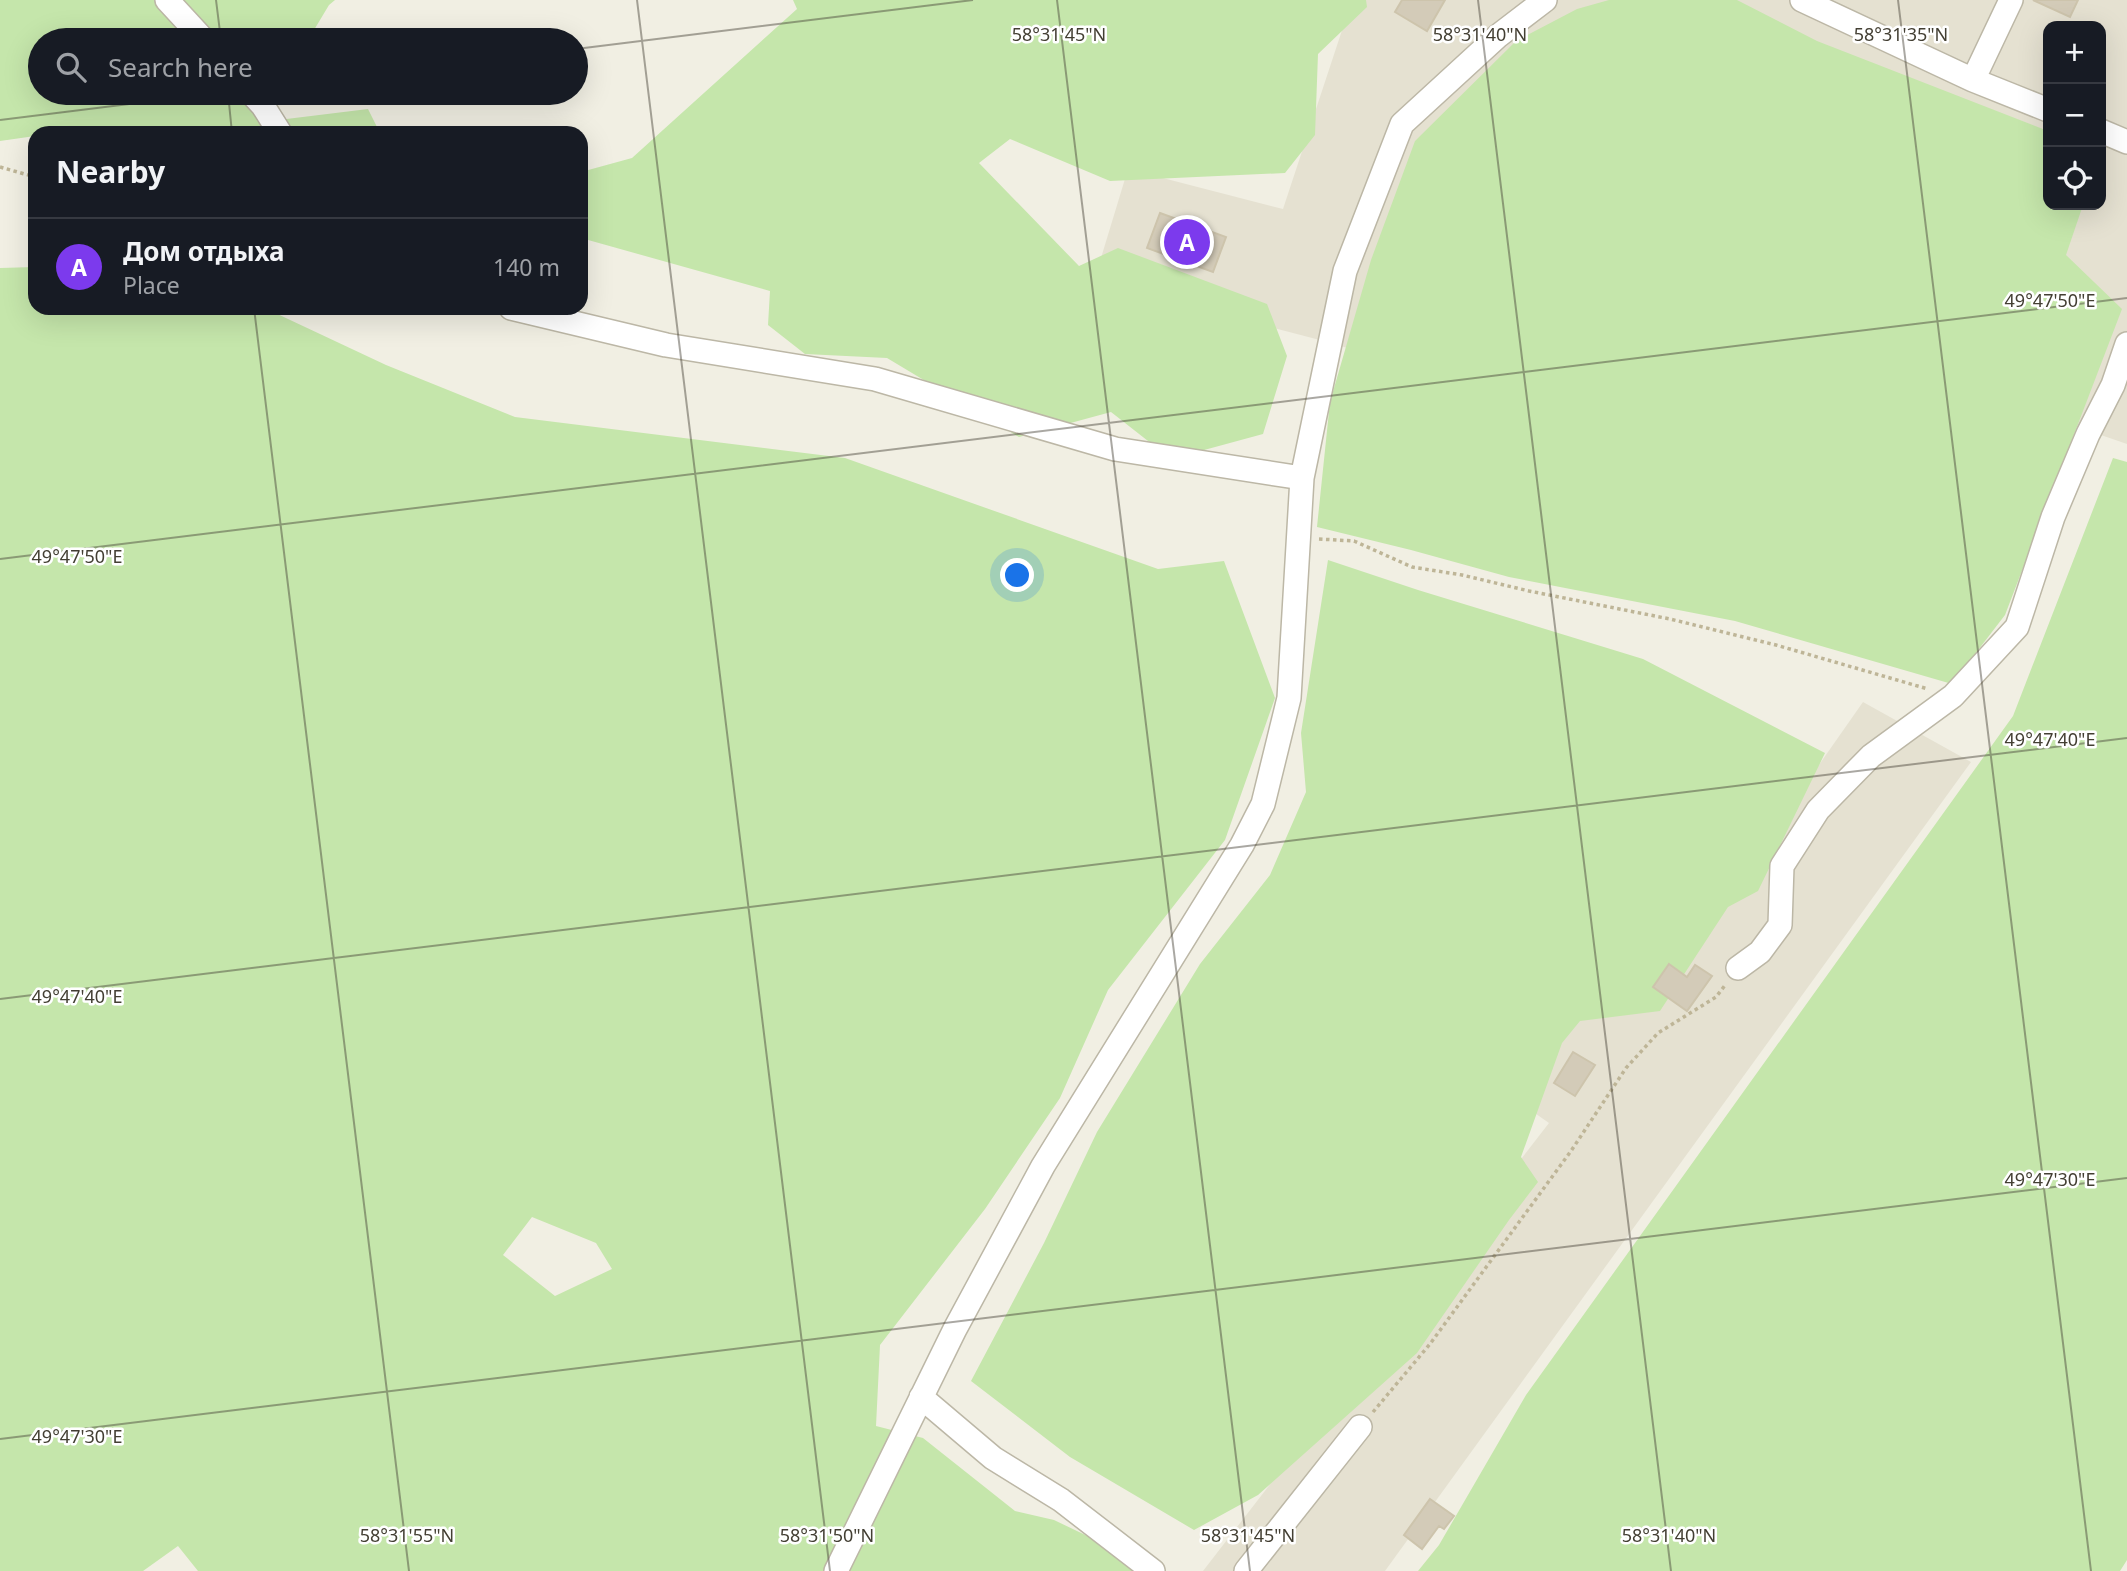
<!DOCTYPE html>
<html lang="en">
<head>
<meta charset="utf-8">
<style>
  body { margin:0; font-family:"Noto Sans",sans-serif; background:#20242c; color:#f1f3f6 }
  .controls { position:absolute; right:21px; top:21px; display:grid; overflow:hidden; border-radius:14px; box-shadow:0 7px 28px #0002 }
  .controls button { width:63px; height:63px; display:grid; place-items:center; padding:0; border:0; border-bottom:2px solid #363941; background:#171b24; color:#f1f3f6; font:35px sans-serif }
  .you { position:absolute; left:1018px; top:576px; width:24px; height:24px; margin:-18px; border:5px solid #fff; border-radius:50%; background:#1a73e8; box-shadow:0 0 0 10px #1a73e833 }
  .badge { display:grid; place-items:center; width:46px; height:46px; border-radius:50%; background:#7c3aed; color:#fff; font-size:23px; font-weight:700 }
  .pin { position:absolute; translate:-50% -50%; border:4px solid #fff; box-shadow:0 2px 7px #0006 }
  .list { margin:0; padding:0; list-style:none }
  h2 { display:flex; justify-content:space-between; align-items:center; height:91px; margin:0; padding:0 28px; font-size:30px }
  h2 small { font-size:23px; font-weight:400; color:#9ea1a6 }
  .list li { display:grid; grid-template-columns:46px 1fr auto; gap:21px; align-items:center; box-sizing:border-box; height:98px; padding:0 28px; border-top:2px solid #363941 }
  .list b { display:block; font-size:26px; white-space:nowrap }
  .list p { margin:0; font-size:23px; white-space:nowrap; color:#9ea1a6 }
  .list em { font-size:23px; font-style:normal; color:#9ea1a6 }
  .icon { flex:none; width:38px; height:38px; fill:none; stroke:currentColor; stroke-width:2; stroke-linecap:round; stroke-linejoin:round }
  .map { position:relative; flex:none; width:2127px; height:1571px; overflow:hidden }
  .search { position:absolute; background:#171b24; box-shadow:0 7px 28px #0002; left:28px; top:28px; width:560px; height:77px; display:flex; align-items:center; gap:18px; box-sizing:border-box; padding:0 24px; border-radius:38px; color:#9ea1a6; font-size:26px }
  .panel { position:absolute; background:#171b24; box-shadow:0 7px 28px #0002; left:28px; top:126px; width:560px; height:189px; border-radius:21px }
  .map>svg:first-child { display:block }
</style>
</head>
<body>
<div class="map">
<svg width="2127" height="1571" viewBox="0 0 2127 1571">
  <rect width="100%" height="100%" fill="#f1efe3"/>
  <path fill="#e5e1d1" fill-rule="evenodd" d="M1352 0H2127V444L2008 403 1467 382 1316 339 1094 281 1128 169 1283 209ZM2048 26H2101V205H2048Z
    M1863 702 1971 762 1385 1571H1203L1549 1123 1519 1102 1571 1009 1662 989Z"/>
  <path fill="#c5e6ab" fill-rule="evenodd" d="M0 0H335L329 5 308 40H40V93H250L262 122 368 109 380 133H35V136L0 141Z
    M793 0H1366L1367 7 1318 54 1315 135 1285 173 1110 181 1010 139 979 163 1079 266 1118 248 1267 304 1287 356 1263 434 1171 459 1111 412 1019 437 887 358 805 354 768 325 770 291 581 238V172L632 158 797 9Z
    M1609 0H1737L1817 41 2048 131V205H2083L2066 255 2122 309 2005 615 1952 684 1735 621 1509 577 1411 550 1317 527 1330 402 1371 260 1415 141 1516 41 1577 9Z
    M35 267V308H258L271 311 386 365 515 417 845 458 1158 569 1224 561 1275 698 1225 840 1108 990 1060 1098 985 1209 880 1345 876 1426 923 1438 1015 1511 1054 1520 1100 1542 1138 1571H198L178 1546 143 1571H0V268ZM532 1217 596 1243 612 1269 555 1296 503 1255Z
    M2113 458 2127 462V1560L2120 1571H1418L1439 1545 1526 1395 2013 716Z
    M1328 560 1418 590 1643 659 1825 753 1758 891 1728 907 1660 1011 1580 1021 1562 1043 1521 1157 1538 1182 1509 1220 1417 1353 1258 1495 1194 1530 1070 1457 971 1381 1044 1243 1097 1132 1200 964 1270 875 1306 792 1301 733Z"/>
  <path fill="#d3cbb8" stroke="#cdc4ac" stroke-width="2" d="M1402 0H1445L1427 31 1395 12Z
    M2033 0H2078L2070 17Z
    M1160 213 1226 237 1213 272 1147 248Z
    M1669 964 1687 977 1695 965 1712 976 1687 1011 1653 987Z
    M1573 1052 1595 1065 1575 1096 1554 1083Z
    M1430 1499 1454 1516 1444 1529 1439 1526 1422 1549 1404 1535Z"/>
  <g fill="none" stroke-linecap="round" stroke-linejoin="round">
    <g stroke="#bcb7a6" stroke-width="26">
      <path id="minor" d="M167 0 204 40
        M1802 0 1973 80 2048 110
        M1973 80 2011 0
        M251 93 263 106 280 133
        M2101 131 2127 142
        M511 308 666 345 875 379 1115 449 1302 478
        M1738 968 1760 952 1780 925 1782 866 1818 810 1871 756 1953 696 2017 627 2053 517 2088 434 2113 385 2127 344
        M921 1397 993 1458 1061 1500 1153 1571
        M836 1571 955 1329 1043 1166 1242 845 1263 804 1289 698 1302 478 1345 271 1402 124 1498 36 1545 0
        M1246 1571 1360 1427"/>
    </g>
    <path stroke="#beb597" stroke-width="3.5" stroke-dasharray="3.5 3.5" stroke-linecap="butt" d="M0 167 35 177
      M1319 539 1354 541 1412 567 1462 575 1529 591 1670 619 1776 645 1928 689
      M1373 1412 1430 1344 1571 1151 1626 1068 1658 1033 1716 997 1726 984"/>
    <use href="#minor" stroke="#fff" stroke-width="23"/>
  </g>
  <path fill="none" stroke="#433f33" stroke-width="2" stroke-opacity="0.45" d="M216 0 221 40M637 0 830 1571M1057 0 1250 1571M1478 0 1671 1571M1898 0 2091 1571M576 49 973 0M228 93 232 133M0 120 218 93M254 308 409 1571M0 559 2127 298M0 999 2127 738M0 1439 2127 1178"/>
  <g font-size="18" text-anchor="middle" fill="#433f33" stroke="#fff" stroke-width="5" stroke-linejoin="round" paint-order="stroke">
    <text x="1059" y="41">58°31'45"N</text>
    <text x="1480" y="41">58°31'40"N</text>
    <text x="1901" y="41">58°31'35"N</text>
    <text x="2050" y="307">49°47'50"E</text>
    <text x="77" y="563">49°47'50"E</text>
    <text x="2050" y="746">49°47'40"E</text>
    <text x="77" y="1003">49°47'40"E</text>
    <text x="2050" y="1186">49°47'30"E</text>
    <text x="77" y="1443">49°47'30"E</text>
    <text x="407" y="1542">58°31'55"N</text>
    <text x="827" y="1542">58°31'50"N</text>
    <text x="1248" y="1542">58°31'45"N</text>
    <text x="1669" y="1542">58°31'40"N</text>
  </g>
</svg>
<div class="controls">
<button>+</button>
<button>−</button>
<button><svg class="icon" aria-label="locate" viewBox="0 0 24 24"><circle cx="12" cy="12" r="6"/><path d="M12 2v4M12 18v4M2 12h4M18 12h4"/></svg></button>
</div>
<div class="you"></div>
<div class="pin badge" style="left:1187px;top:242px">A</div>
<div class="search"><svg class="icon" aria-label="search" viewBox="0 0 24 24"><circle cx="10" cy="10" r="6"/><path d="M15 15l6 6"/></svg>Search here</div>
<section class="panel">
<h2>Nearby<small></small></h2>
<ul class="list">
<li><span class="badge">A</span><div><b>Дом отдыха</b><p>Place</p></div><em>140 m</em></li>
</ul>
</section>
</div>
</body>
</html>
